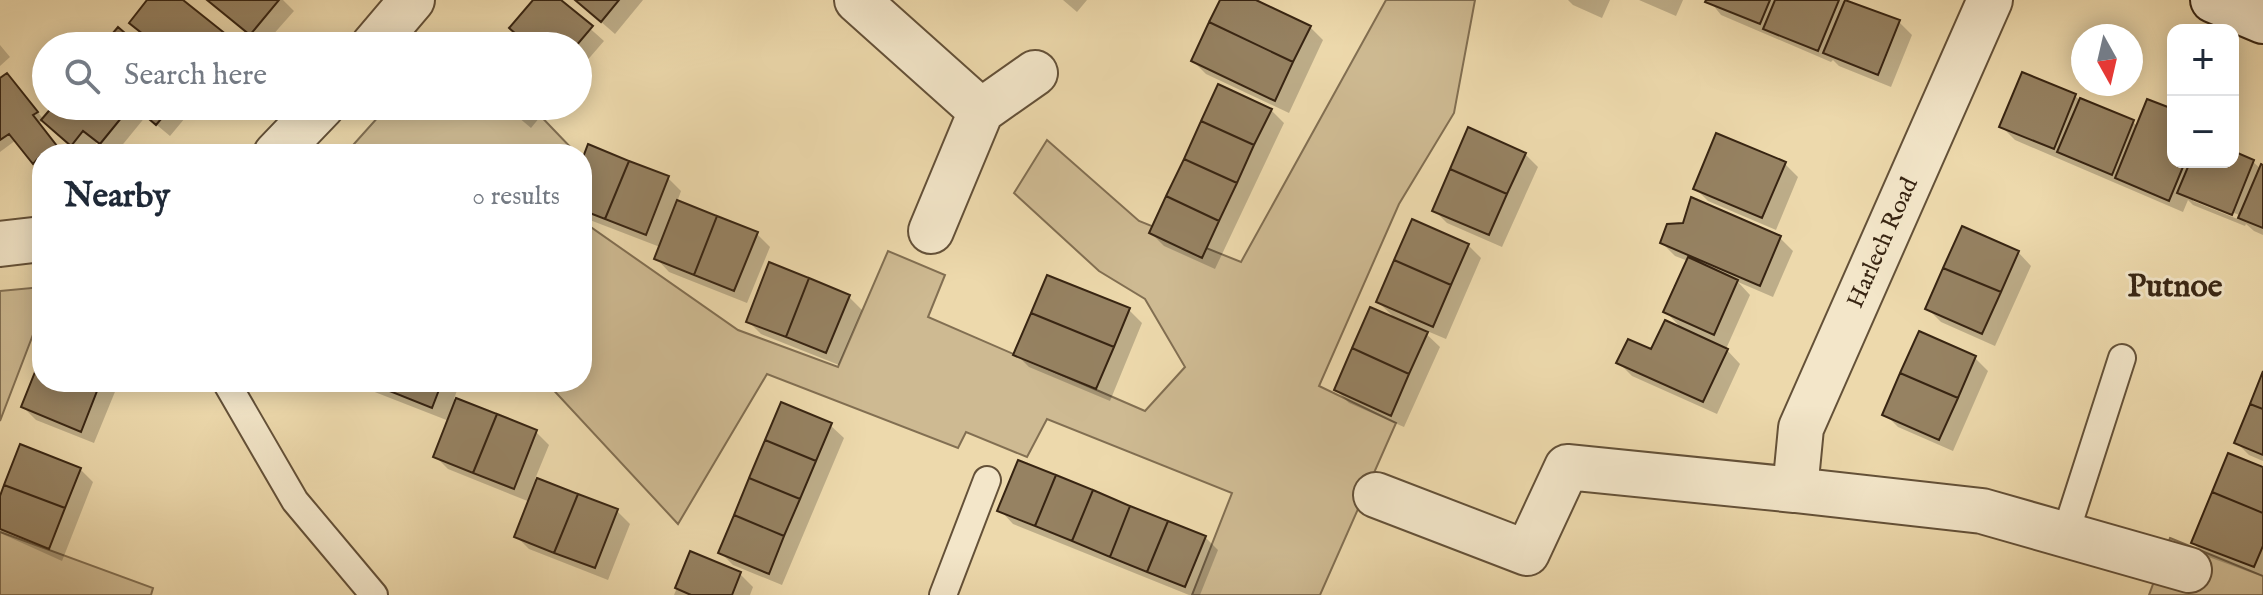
<!DOCTYPE html>
<html lang="en">
<head>
<meta charset="utf-8">
<style>
  body { margin:0; font-family:"IM FELL English",serif; background:#f6f6f7; color:#1f2937 }
  .controls { position:absolute; right:24px; top:24px; display:grid; overflow:hidden; border-radius:16px; box-shadow:0 4px 20px #0003 }
  .controls button { width:72px; height:72px; display:grid; place-items:center; padding:0; border:0; border-bottom:2px solid #e0e1e3; background:#fff; color:#1f2937; font:40px sans-serif }
  .compass { position:absolute; left:2071px; top:24px; width:72px; height:72px; border-radius:50%; background:#fff; box-shadow:0 4px 20px #0003; rotate:172deg }
  .list { margin:0; padding:0; list-style:none }
  h2 { display:flex; justify-content:space-between; align-items:center; height:104px; margin:0; padding:0 32px; font-size:34px }
  h2 small { font-size:26px; font-weight:400; color:#747a83 }
  .icon { flex:none; width:44px; height:44px; fill:none; stroke:currentColor; stroke-width:2; stroke-linecap:round; stroke-linejoin:round }
  .map { position:relative; flex:none; width:2263px; height:595px; overflow:hidden }
  .search { position:absolute; background:#fff; box-shadow:0 4px 20px #0003; left:32px; top:32px; width:560px; height:88px; display:flex; align-items:center; gap:20px; box-sizing:border-box; padding:0 28px; border-radius:44px; color:#747a83; font-size:30px }
  .panel { position:absolute; background:#fff; box-shadow:0 4px 20px #0003; left:32px; top:144px; width:560px; height:248px; border-radius:32px }
  .map>svg:first-child { display:block }
</style>
</head>
<body>
<div class="map">
<svg width="2263" height="595" viewBox="0 0 2263 595">
  <rect width="100%" height="100%" fill="#edd9ac"/>
  <filter id="stains"><feTurbulence type="fractalNoise" baseFrequency=".0025" numOctaves="4"/><feColorMatrix values="0 0 0 0 .2 0 0 0 0 .09 0 0 0 0 .02 0 0 0 .5 -.17"/></filter>
  <radialGradient id="worn" r=".72"><stop offset=".6" stop-color="#630" stop-opacity="0"/><stop offset="1" stop-color="#630" stop-opacity=".3"/></radialGradient>
  <path fill="#ceba92" stroke="#826f52" stroke-width="2" d="M1386 0H1475L1454 113 1399 204 1319 386 1396 423 1320 595H1192L1232 493 1047 419 1027 457 966 432 958 448 767 374 678 524 546 382H582V221L738 330 838 367 888 251 945 275 928 317 1145 411 1185 367 1145 299 1099 271 1014 193 1047 140 1139 221 1241 262Z
    M388 106H531L577 154H345Z
    M42 287V311L0 421V291Z
    M0 532 153 588 151 595H0Z
    M2170 538 2263 576V595H2149Z"/>
  <path fill="#0003" fill-rule="evenodd" d="M207 0H283L294 11 263 46Z
    M535 0H558L604 41 578 71V46H530Z
    M576 0H643L615 34Z
    M1063 0H1087L1077 12Z
    M1222 0H1252L1310 27 1323 40 1289 113 1206 74 1193 61Z
    M1568 0H1610L1602 18 1573 5Z
    M1639 0H1683L1676 16Z
    M1709 0H1842L1899 22 1912 35 1891 87 1839 66 1833 60 1831 62 1721 15Z
    M0 45 10 57 0 66Z
    M0 81 14 82 44 120 55 106H195L170 136 146 116 115 154H111L97 142 88 154H81L43 120 39 123 62 153 42 154 41 169 16 140 0 152Z
    M2075 96 2080 100 2133 122 2138 127 2173 112V162H2233V153L2253 162 2261 169 2263 167V235L2254 231 2246 224 2245 226 2193 205 2188 200 2183 212 2015 140 2001 126ZM2193 197 2242 216 2240 220 2193 201Z
    M505 106H549L531 128Z
    M1271 110 1284 123 1215 269 1164 246 1151 233Z
    M1525 154 1538 167 1502 247 1447 223 1434 210Z
    M1785 164 1798 177 1776 230 1708 201 1695 188Z
    M582 166 668 178 681 191 677 202 757 234 770 247 747 303 669 272 656 258 660 247 582 217Z
    M1779 237 1793 251 1773 297 1738 282 1750 295 1726 349 1740 364 1717 414 1632 376 1619 363 1652 352 1684 331 1666 312 1688 261 1675 256 1662 243Z
    M1468 245 1481 258 1446 339 1420 328 1440 347 1404 427 1349 403 1336 390 1397 320 1378 302Z
    M2018 252 2031 266 1995 346 1941 322 1928 309Z
    M848 296 862 310 839 365 761 334 748 321Z
    M1129 310 1142 323 1110 401 1029 367 1016 354Z
    M1975 358 1988 371 1953 451 1898 427 1885 414Z
    M42 360V382H119L94 443 36 420 23 407Z
    M2263 376V461L2249 455 2236 442Z
    M359 382H460L454 399 536 432 549 445 535 479 617 511 630 524 608 580 529 549 516 536 530 502 448 469 435 456 449 421 367 389Z
    M830 425 844 438 782 585 733 565 720 552Z
    M80 469 93 482 62 561 0 533V501Z
    M2263 470V577L2206 556 2193 543Z
    M1000 510 1205 537 1218 550 1200 595H1189L1013 524Z
    M691 554 740 574 753 587 750 595H674Z"/>
  <path fill="#968262" stroke="#372412" stroke-width="2" d="M147 0H183L237 43 234 46H158L129 23Z
    M207 0H279L250 35Z
    M533 0H561L593 26 576 46H530L509 28Z
    M575 0H619L601 22Z
    M1220 0H1256L1311 26 1293 62 1209 22Z
    M1706 0H1770L1760 24 1705 2Z
    M1775 0H1839L1818 51 1763 29Z
    M1845 0 1900 20 1878 75 1823 53Z
    M1209 22 1293 62 1275 101 1191 61Z
    M118 27 140 46H102Z
    M505 34 519 46H494Z
    M2022 72 2076 94 2054 149 1999 127Z
    M7 73 38 112 33 115 57 146 42 154 33 164 9 134 0 140V78Z
    M1218 84 1272 109 1254 145 1201 121Z
    M2080 98 2134 120 2112 175 2057 152Z
    M2147 99 2173 109V162H2185L2169 201 2115 178Z
    M53 106H131L100 144 83 131 71 146 41 120Z
    M134 106H172L156 125Z
    M504 106H525L517 116Z
    M1201 121 1254 145 1237 183 1184 159Z
    M1468 127 1526 153 1507 194 1450 169Z
    M1716 133 1786 162 1762 218 1693 189Z
    M588 144 629 161 605 219 582 210V160Z
    M2233 151 2254 160 2232 215 2177 193 2190 162H2233Z
    M1184 159 1237 183 1219 221 1166 196Z
    M629 161 669 176 646 235 605 219Z
    M2261 164 2263 165V228L2238 218Z
    M1450 169 1507 194 1489 235 1432 211Z
    M1166 196 1219 221 1202 258 1149 233Z
    M1691 197 1781 236 1760 286 1660 243 1667 224 1683 223Z
    M677 200 717 216 694 275 654 259Z
    M717 216 758 232 734 291 694 275Z
    M1412 219 1469 244 1451 285 1394 260Z
    M1962 226 2019 251 2001 292 1943 268Z
    M1688 257 1738 280 1714 335 1663 312Z
    M1394 260 1451 285 1433 327 1376 302Z
    M769 262 809 278 786 337 746 322Z
    M1943 268 2001 292 1982 334 1925 309Z
    M1047 275 1130 308 1114 347 1031 313Z
    M809 278 850 295 826 353 786 337Z
    M1370 307 1428 332 1409 374 1352 348Z
    M1031 313 1114 347 1096 389 1013 355Z
    M1665 320 1728 349 1703 402 1616 363 1628 339 1651 349Z
    M1919 331 1976 356 1958 398 1900 373Z
    M1352 348 1409 374 1391 416 1334 390Z
    M37 367 42 369V382H74L97 391 81 432 21 407Z
    M2263 371V409L2250 404Z
    M1900 373 1958 398 1939 440 1882 415Z
    M74 382H101L97 391Z
    M366 382H396L392 392Z
    M396 382H442L432 408 392 392Z
    M456 398 497 414 473 473 433 457Z
    M781 402 832 423 816 461 765 440Z
    M2250 404 2263 409V455L2234 443Z
    M497 414 537 430 514 489 473 473Z
    M765 440 816 461 800 499 749 478Z
    M20 444 81 468 65 508 4 485Z
    M2228 453 2263 467V513L2212 492Z
    M1018 460 1056 475 1035 526 997 511Z
    M1056 475 1093 490 1072 541 1035 526Z
    M537 478 578 494 554 553 514 537Z
    M749 478 800 499 784 536 734 515Z
    M4 485 65 508 49 549 0 529V496Z
    M1093 490 1130 506 1110 557 1072 541Z
    M2212 492 2263 513V546L2254 567 2191 543Z
    M578 494 618 509 595 568 554 553Z
    M1130 506 1168 521 1147 572 1110 557Z
    M734 515 784 536 769 574 718 553Z
    M1168 521 1206 536 1185 587 1147 572Z
    M690 551 741 572 732 595H691L675 588Z"/>
  <g fill="none" stroke-linecap="round" stroke-linejoin="round">
    <g stroke="#645138" stroke-width="30">
      <path id="lane" d="M226 382 295 501 374 595
        M2065 535 2122 358
        M943 595 987 480"/>
    </g>
    <g stroke="#645138" stroke-width="48">
      <path id="street" d="M857 0 981 111
        M1990 0 1801 428 1795 490 1982 511 2189 570
        M373 46 412 0
        M276 154 322 106
        M931 231 981 111 1035 73
        M0 244 42 239
        M1376 495 1527 553 1567 467 1795 490"/>
    </g>
    <g stroke="#372412" stroke-width="48">
      <path id="secondary" d="M2213 0 2263 21"/>
    </g>
    <use href="#lane" stroke="#f3e6c9" stroke-width="26"/>
    <use href="#street" stroke="#f3e6c9" stroke-width="44"/>
    <use href="#secondary" stroke="#f3e6c9" stroke-width="44"/>
  </g>
  <g text-anchor="middle" dominant-baseline="central" stroke-width="6" stroke-linejoin="round" paint-order="stroke">
    <g font-size="24" fill="#372412" stroke="#f3e6c9">
      <text transform="translate(1883 243) rotate(-66)">Harlech Road</text>
    </g>
    <g font-size="32" font-weight="bold" fill="#372412" stroke="#f3e6c9">
      <text x="2175" y="287">Putnoe</text>
    </g>
  </g>
  <rect width="100%" height="100%" filter="url(#stains)"/>
  <rect width="100%" height="100%" fill="url(#worn)"/>
</svg>
<div class="controls">
<button>+</button>
<button>−</button>
</div>
<svg class="compass" viewBox="-18 -18 36 36"><path d="M0-13l5 13h-10z" fill="#e53935"/><path d="M0 13l5-13h-10z" fill="#747a83"/></svg>
<div class="search"><svg class="icon" aria-label="search" viewBox="0 0 24 24"><circle cx="10" cy="10" r="6"/><path d="M15 15l6 6"/></svg>Search here</div>
<section class="panel">
<h2>Nearby<small>0 results</small></h2>
<ul class="list">
</ul>
</section>
</div>
</body>
</html>
